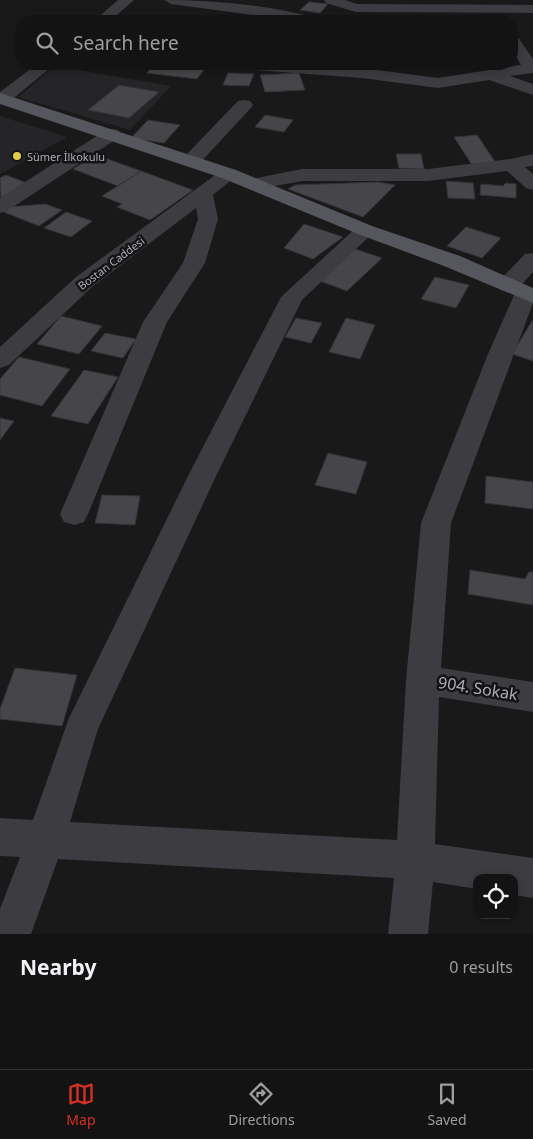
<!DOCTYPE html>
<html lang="en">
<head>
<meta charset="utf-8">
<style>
  body { margin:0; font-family:"Noto Sans",sans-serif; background:#202022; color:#f1f3f6 }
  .controls { position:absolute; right:15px; bottom:15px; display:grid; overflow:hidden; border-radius:10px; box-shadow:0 2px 8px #0003 }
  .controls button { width:45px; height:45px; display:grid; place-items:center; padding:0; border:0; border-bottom:1px solid #323234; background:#131314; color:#f1f3f6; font:25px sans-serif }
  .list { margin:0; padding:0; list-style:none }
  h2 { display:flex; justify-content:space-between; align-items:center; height:65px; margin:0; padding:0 20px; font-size:21px }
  h2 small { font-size:16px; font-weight:400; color:#9d9ea0 }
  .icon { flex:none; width:28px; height:28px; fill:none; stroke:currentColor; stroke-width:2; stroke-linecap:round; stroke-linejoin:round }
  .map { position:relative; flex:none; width:533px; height:934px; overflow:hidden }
  .search { position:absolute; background:#131314; box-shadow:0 2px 8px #0003; left:15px; right:15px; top:15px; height:55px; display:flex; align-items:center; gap:12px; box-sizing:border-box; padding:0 18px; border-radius:20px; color:#9d9ea0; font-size:19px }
  .sheet { height:135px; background:#131314 }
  nav { display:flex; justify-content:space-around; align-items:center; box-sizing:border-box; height:70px; border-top:1px solid #323234; background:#131314; font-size:14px; color:#9d9ea0 }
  nav a { display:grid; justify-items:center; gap:2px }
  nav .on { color:#d93025 }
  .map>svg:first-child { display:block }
</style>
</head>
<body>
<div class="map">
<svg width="533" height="934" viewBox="0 0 533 934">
  <rect width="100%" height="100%" fill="#19191a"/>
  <path fill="#252527" d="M55 66 171 86 130 130 18 97Z
    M0 116 67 137 0 174Z"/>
  <path fill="#46464a" stroke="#343336" d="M309 2 328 4 320 13 300 10Z
    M154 64H173L206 67 197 79 147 73Z
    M228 73 254 74 249 86 223 85Z
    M299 73 305 90 265 92 260 75Z
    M119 85 159 92 129 118 88 110Z
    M265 115 293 120 284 132 255 127Z
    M148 120 180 125 164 143 131 138Z
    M477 135 496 163 472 165 454 137Z
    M396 154H421L424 169 399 168Z
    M96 155 141 171 118 186 73 169Z
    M141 171 193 190 150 220 117 207 122 204 102 196Z
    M6 175 27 183 1 198 0 178Z
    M446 181 473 183 475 199 448 198Z
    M378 182 395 185 363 217 288 189 295 185Z
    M506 183 516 184V198L480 195 481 184 503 186Z
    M45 204 62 210 39 226 4 212 9 207Z
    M66 212 92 221 71 237 44 228Z
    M304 224 343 237 313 259 284 248Z
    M466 227 501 238 482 258 447 246Z
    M355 249 382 258 347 291 320 281Z
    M435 277 469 285 456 308 421 299Z
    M61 316 102 326 79 354 37 344Z
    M296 318 322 323 311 343 285 337Z
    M346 318 375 325 360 359 329 352Z
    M532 321H533V361L512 354Z
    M105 333 136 339 123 358 91 351Z
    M19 357 70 369 42 406 0 395V379Z
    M84 370 118 377 88 424 51 416Z
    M0 418 14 421 0 440Z
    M328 453 367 462 356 494 315 485Z
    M486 476 533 482V509L485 503Z
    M102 495 140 496 135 525 95 523Z
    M470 570 525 579 529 572H533V605L468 594Z
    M15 668 77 675 62 726 0 719V709Z"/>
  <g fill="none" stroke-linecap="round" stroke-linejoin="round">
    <path fill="#3c3c41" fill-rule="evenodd" d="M118 0H134L110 21H94Z
      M164 0C215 0 268 5 317 18L319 21H296L171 4Z
      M324 0H345L357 4 533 5V13L356 12 326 3Z
      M512 34 517 36 533 59V73L510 76 533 84V95L489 80 438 88 362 78 242 69 234 64H294L362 68 438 78 521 65 512 50Z
      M37 64H55L9 102H0V92Z
      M244 100 250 101 253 105 250 109 198 165H184L182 161 184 157 238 101Z
      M112 129 118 130 121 134 118 138 7 211 0 213V198L106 130Z
      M533 154V166L525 167 533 174V190L526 188 507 171 428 181H302L253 190 246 188 243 184 246 180 302 169H428L511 159Z
      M229 168 236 170 239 174 213 195 218 219 205 263 167 322 88 514 84 522 74 525 64 522 60 514 143 322 183 263 198 219 196 208 92 287 9 365 0 368V347L76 277 222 170Z
      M365 224 372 226 375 230 372 234 302 300 217 474 98 729 70 822 397 840 406 680 421 523 488 354 515 293 518 288 526 286 533 288V303L451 523 441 668 533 682V712L439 697 435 844 533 858V898L514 895V878H477V889L433 882 428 934H388L394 878 58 859 31 934H0V909L20 857 0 856V818L33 820 69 718 189 474 281 297 358 226Z
      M533 253V272C523 283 516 294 500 290L497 285 500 280 525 254Z"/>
    <path fill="#56565e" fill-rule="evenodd" d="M0 93 236 170 372 226 460 256 533 288V303L444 266 358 234 222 178 0 104Z"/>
  </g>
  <circle fill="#dfcd4c" stroke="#141415" stroke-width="2" cx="17" cy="156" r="5"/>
  <g text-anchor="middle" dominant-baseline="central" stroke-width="5" stroke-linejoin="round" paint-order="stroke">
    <g font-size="11" fill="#acadb9" stroke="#141415" text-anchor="start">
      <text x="27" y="156">Sümer İlkokulu</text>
    </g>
    <g font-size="11" fill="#acadb9" stroke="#141415">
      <text transform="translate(111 263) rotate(-37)">Bostan Caddesi</text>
    </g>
    <g font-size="16" fill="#acadb9" stroke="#141415">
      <text transform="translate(478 688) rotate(9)">904. Sokak</text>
    </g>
  </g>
</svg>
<div class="controls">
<button><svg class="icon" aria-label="locate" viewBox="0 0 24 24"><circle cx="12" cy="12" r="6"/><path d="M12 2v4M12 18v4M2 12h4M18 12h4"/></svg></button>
</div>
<div class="search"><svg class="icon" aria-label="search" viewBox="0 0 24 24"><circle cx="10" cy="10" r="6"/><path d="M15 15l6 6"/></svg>Search here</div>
</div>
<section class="sheet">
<h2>Nearby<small>0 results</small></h2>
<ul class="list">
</ul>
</section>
<nav>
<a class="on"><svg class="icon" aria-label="map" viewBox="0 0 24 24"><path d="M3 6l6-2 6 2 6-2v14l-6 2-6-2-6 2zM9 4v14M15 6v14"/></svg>Map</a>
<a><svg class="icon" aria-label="directions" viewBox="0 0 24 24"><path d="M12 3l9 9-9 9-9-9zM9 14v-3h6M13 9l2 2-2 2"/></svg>Directions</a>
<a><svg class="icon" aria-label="saved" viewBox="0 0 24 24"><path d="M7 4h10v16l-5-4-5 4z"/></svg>Saved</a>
</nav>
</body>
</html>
